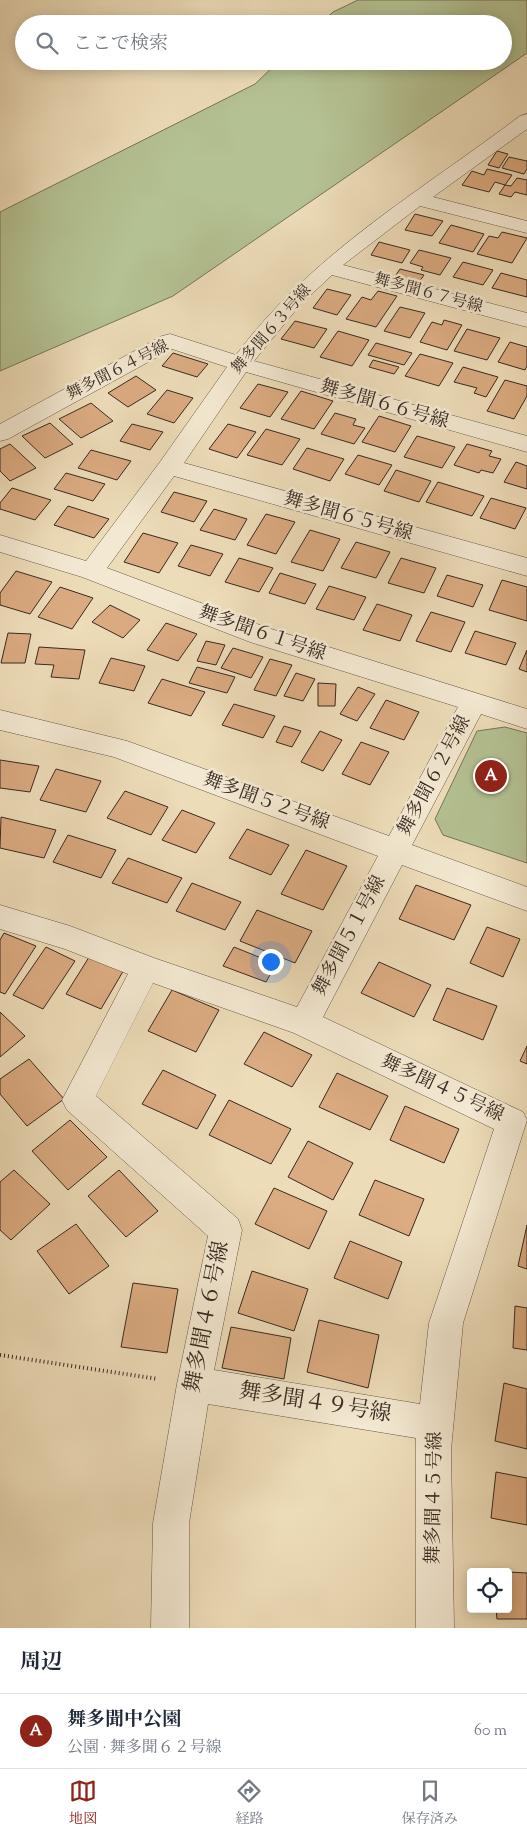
<!DOCTYPE html>
<html lang="ja">
<head>
<meta charset="utf-8">
<style>
  body { margin:0; font-family:"Sorts Mill Goudy","Noto Serif JP",serif; background:#f6f6f7; color:#1f2937 }
  .controls { position:absolute; right:15px; bottom:15px; display:grid; overflow:hidden; border-radius:5px; box-shadow:0 2px 12px #0003 }
  .controls button { width:45px; height:45px; display:grid; place-items:center; padding:0; border:0; border-bottom:1px solid #e0e1e3; background:#fff; color:#1f2937; font:25px sans-serif }
  .you { position:absolute; left:270px; top:961px; width:18px; height:18px; margin:-12px; border:4px solid #fff; border-radius:50%; background:#1a73e8; box-shadow:0 0 0 8px #1a73e833 }
  .badge { display:grid; place-items:center; width:32px; height:32px; border-radius:50%; background:#8f2418; color:#fff; font-size:16px; font-weight:700 }
  .pin { position:absolute; translate:-50% -50%; border:2px solid #fff; box-shadow:0 1px 5px #0006 }
  .list { margin:0; padding:0; list-style:none }
  h2 { display:flex; justify-content:space-between; align-items:center; height:65px; margin:0; padding:0 20px; font-size:21px }
  h2 small { font-size:16px; font-weight:400; color:#747a83 }
  .list li { display:grid; grid-template-columns:32px 1fr auto; gap:15px; align-items:center; box-sizing:border-box; height:75px; padding:0 20px; border-top:1px solid #e0e1e3 }
  .list b { display:block; font-size:19px; white-space:nowrap }
  .list p { margin:0; font-size:16px; white-space:nowrap; color:#747a83 }
  .list em { font-size:16px; font-style:normal; color:#747a83 }
  .icon { flex:none; width:28px; height:28px; fill:none; stroke:currentColor; stroke-width:2; stroke-linecap:round; stroke-linejoin:round }
  .map { position:relative; flex:none; width:527px; height:1628px; overflow:hidden }
  .search { position:absolute; background:#fff; box-shadow:0 2px 12px #0003; left:15px; right:15px; top:15px; height:55px; display:flex; align-items:center; gap:12px; box-sizing:border-box; padding:0 18px; border-radius:28px; color:#747a83; font-size:19px }
  .sheet { height:140px; background:#fff }
  nav { display:flex; justify-content:space-around; align-items:center; box-sizing:border-box; height:70px; border-top:1px solid #e0e1e3; background:#fff; font-size:14px; color:#747a83 }
  nav a { display:grid; justify-items:center; gap:2px }
  nav .on { color:#8f2418 }
  .map>svg:first-child { display:block }
</style>
</head>
<body>
<div class="map">
<svg width="527" height="1628" viewBox="0 0 527 1628">
  <rect width="100%" height="100%" fill="#eddcb8"/>
  <filter id="stains"><feTurbulence type="fractalNoise" baseFrequency=".004" numOctaves="4"/><feColorMatrix values="0 0 0 0 .2 0 0 0 0 .09 0 0 0 0 .02 0 0 0 .5 -.17"/></filter>
  <radialGradient id="worn" r=".72"><stop offset=".6" stop-color="#630" stop-opacity="0"/><stop offset="1" stop-color="#630" stop-opacity=".3"/></radialGradient>
  <path fill="#b4c192" stroke="#76755a" d="M358 0H527V53L173 296 0 371V212L255 84 279 61H503V24H320L333 12Z
    M505 727 527 733V863L443 835 435 819 477 731Z"/>
  <path fill="#dbab81" stroke="#382921" d="M497 151 508 154 499 168 488 165Z
    M509 157 527 161V169L524 174 502 168Z
    M487 169 512 175 505 185 495 182 489 192 462 185 472 171 484 175Z
    M517 178 527 180V195L515 192 511 197 499 194 505 185 511 186Z
    M415 214 443 221 432 236 405 230Z
    M451 225 484 234 473 252 439 243Z
    M502 232 527 238 512 263 477 254 489 236 498 238Z
    M379 242 410 250 402 263 371 255Z
    M419 250 451 258 440 275 421 270 423 267 410 263Z
    M463 262 493 270 483 285 453 277Z
    M400 269 424 275 417 285 394 278Z
    M501 273 527 280V297L492 288Z
    M327 289 351 295 337 315 313 308Z
    M378 291 397 296 376 327 346 319 362 297 371 300Z
    M400 307 425 313 410 338 384 331Z
    M444 320 462 325 447 350 420 342 432 322 442 325Z
    M295 321 327 329 314 348 281 339Z
    M467 329 500 338 487 360 454 351Z
    M338 331 369 340 352 366 320 357Z
    M510 342 527 347V366L525 370 498 362Z
    M376 343 412 353 404 365 368 355Z
    M173 353 208 364 197 377 162 366Z
    M420 354 453 363 439 386 405 376Z
    M373 360 399 367 394 374 369 367Z
    M463 367 498 377 486 397 474 393 477 388 454 382Z
    M136 376 156 390 128 407 108 393Z
    M505 380 527 386V396L514 419 487 411Z
    M258 384 288 392 270 417 240 408Z
    M167 390 193 398 174 423 147 414Z
    M301 391 333 401 314 429 281 419Z
    M91 403 113 421 81 438 59 419Z
    M335 413 356 419 353 425 365 428 354 444 321 434Z
    M379 416 411 426 395 452 362 442Z
    M50 423 73 444 45 458 22 436Z
    M132 424 163 432 150 450 120 441Z
    M228 424 256 432 237 458 209 449Z
    M266 429 300 439 282 465 247 455Z
    M417 436 455 447 442 468 404 457Z
    M10 444 36 468 10 481 0 471V449Z
    M467 444 492 451 489 456 501 459 493 473 481 470 479 473 454 465Z
    M307 448 344 459 330 481 293 469Z
    M91 450 131 461 117 480 78 468Z
    M358 455 392 465 379 485 345 474Z
    M516 462 527 466V489L504 482Z
    M396 470 431 481 419 502 384 491Z
    M66 473 105 484 93 501 54 489Z
    M438 482 484 496 472 516 426 502Z
    M12 488 51 500 35 520 0 509V503Z
    M174 492 207 501 194 522 161 512Z
    M491 498 526 508 515 529 480 518Z
    M68 506 109 519 94 538 54 525Z
    M214 509 247 519 235 540 200 530Z
    M266 514 295 522 276 554 247 545Z
    M310 530 340 539 323 571 291 562Z
    M143 533 178 543 159 573 124 562Z
    M356 542 390 552 376 578 341 568Z
    M191 545 223 554 210 576 178 566Z
    M239 558 273 568 259 592 225 582Z
    M401 558 436 568 424 593 388 583Z
    M16 571 52 582 30 614 0 605V593Z
    M280 573 316 584 305 604 269 593Z
    M447 575 483 585 473 607 437 596Z
    M502 580 527 587V621L489 610Z
    M329 586 366 597 354 620 316 609Z
    M60 587 93 598 72 629 38 617Z
    M377 604 412 615 400 641 363 630Z
    M110 605 140 620 123 638 92 622Z
    M431 612 465 622 451 652 416 641Z
    M166 623 197 634 178 661 147 650Z
    M475 631 516 643 506 665 465 653Z
    M8 633 31 634 25 663H1Z
    M206 641 225 645 216 665 197 661Z
    M39 647 85 650 79 679 51 677 54 665 35 664Z
    M233 648 263 657 251 678 221 668Z
    M527 650V672L519 669Z
    M111 658 145 666 134 691 99 683Z
    M270 659 292 665 276 696 254 690Z
    M197 667 235 677 227 693 189 683Z
    M296 673 315 679 303 701 284 696Z
    M162 679 205 692 191 716 148 703Z
    M318 683 336 684 335 706H318Z
    M358 687 375 694 357 721 340 714Z
    M386 700 419 712 404 740 370 728Z
    M234 704 275 716 263 738 222 725Z
    M284 726 301 731 292 747 276 742Z
    M320 731 342 740 323 771 301 762Z
    M361 742 389 752 370 785 342 774Z
    M0 760 39 766 30 792 0 788Z
    M56 769 101 781 86 812 40 800Z
    M125 791 168 807 151 835 107 818Z
    M182 810 215 823 196 853 162 840Z
    M1 817 56 830 44 858 0 848Z
    M247 829 289 845 271 875 229 858Z
    M68 835 116 850 101 878 53 862Z
    M306 850 347 866 323 910 281 894Z
    M128 858 182 878 167 903 112 883Z
    M192 883 241 902 225 930 176 911Z
    M416 885 471 905 454 940 399 919Z
    M257 910 312 931 295 963 240 941Z
    M487 927 520 939 503 977 470 963Z
    M4 933 36 946 5 994 0 992V940Z
    M46 947 75 961 43 1009 13 995Z
    M234 947 276 964 266 982 223 966Z
    M91 954 125 968 101 1009 66 994Z
    M379 962 431 985 414 1017 361 993Z
    M447 988 497 1006 483 1040 433 1020Z
    M172 990 219 1010 196 1052 148 1031Z
    M0 1012 25 1036 0 1057Z
    M264 1032 312 1055 292 1087 244 1064Z
    M527 1046V1064L520 1061Z
    M29 1059 64 1099 27 1126 0 1094V1079Z
    M163 1070 216 1095 197 1129 142 1104Z
    M337 1073 388 1096 370 1130 319 1107Z
    M229 1100 291 1129 271 1164 209 1135Z
    M405 1106 459 1129 444 1163 390 1140Z
    M70 1120 107 1157 68 1190 32 1151Z
    M308 1141 353 1163 333 1200 288 1177Z
    M14 1170 50 1204 11 1240 0 1230V1182Z
    M119 1170 158 1211 126 1237 88 1196Z
    M375 1180 424 1199 409 1236 359 1215Z
    M274 1188 327 1211 309 1249 255 1224Z
    M76 1224 109 1266 69 1294 37 1251Z
    M527 1225V1269L518 1266Z
    M350 1241 402 1262 388 1299 334 1278Z
    M252 1271 308 1289 294 1331 238 1313Z
    M133 1283 178 1289 167 1353 121 1347Z
    M515 1306 527 1308V1350L513 1348Z
    M319 1320 379 1335 368 1388 307 1372Z
    M231 1327 291 1338 284 1379 222 1368Z
    M504 1383 527 1389V1449L495 1441Z
    M496 1472 527 1478V1525L491 1518Z
    M508 1572 527 1573V1619H497L496 1609H508Z"/>
  <g fill="none" stroke-linecap="round" stroke-linejoin="round">
    <g stroke="#655647" stroke-width="1">
      <path id="minor" d="M527 114V129L433 197 527 221V233L420 206 343 265 527 313V327L332 275 300 305 254 361 527 436V452L246 372 184 463 527 558V576L174 476 107 568 268 628 527 709V729L481 714 412 845 527 887V911L402 865 323 1017 523 1112 527 1120 463 1323 451 1450 454 1628H416V1438L208 1404 189 1523V1628H151L153 1523 177 1384 208 1236 67 1110 62 1100 128 974 65 949 0 929V905L70 926 154 958 297 1007 378 856 114 757 0 730V710L127 741 389 836 458 707 250 642 82 577 0 552V535L86 561 160 462 227 367 172 349 8 439 0 441V424L162 336 170 334 236 355C312 253 421 191 520 116ZM153 983 294 1033 494 1129 429 1323 420 1404 214 1370 242 1230 238 1219 96 1096Z"/>
    </g>
    <path stroke="#382921" stroke-width="4" stroke-dasharray="1 3" stroke-linecap="butt" d="M0 1355 158 1379"/>
    <use href="#minor" fill="#f3e8d1" fill-rule="evenodd"/>
  </g>
  <g text-anchor="middle" dominant-baseline="central" stroke-width="5" stroke-linejoin="round" paint-order="stroke">
    <g font-size="16" fill="#382921" stroke="#f3e8d1">
      <text transform="translate(428 294) rotate(15)">舞多聞６７号線</text>
      <text transform="translate(272 330) rotate(-49)">舞多聞６３号線</text>
      <text transform="translate(118 371) rotate(-27)">舞多聞６４号線</text>
    </g>
    <g font-size="19" fill="#382921" stroke="#f3e8d1">
      <text transform="translate(384 405) rotate(16)">舞多聞６６号線</text>
      <text transform="translate(348 517) rotate(16)">舞多聞６５号線</text>
      <text transform="translate(262 634) rotate(19)">舞多聞６１号線</text>
      <text transform="translate(435 776) rotate(-62)">舞多聞６２号線</text>
      <text transform="translate(266 802) rotate(20)">舞多聞５２号線</text>
      <text transform="translate(350 936) rotate(-62)">舞多聞５１号線</text>
      <text transform="translate(442 1089) rotate(25)">舞多聞４５号線</text>
      <text transform="translate(435 1498) rotate(-89)">舞多聞４５号線</text>
    </g>
    <g font-size="22" fill="#382921" stroke="#f3e8d1">
      <text transform="translate(208 1317) rotate(-79)">舞多聞４６号線</text>
      <text transform="translate(315 1404) rotate(9)">舞多聞４９号線</text>
    </g>
  </g>
  <rect width="100%" height="100%" filter="url(#stains)"/>
  <rect width="100%" height="100%" fill="url(#worn)"/>
</svg>
<div class="controls">
<button><svg class="icon" aria-label="locate" viewBox="0 0 24 24"><circle cx="12" cy="12" r="6"/><path d="M12 2v4M12 18v4M2 12h4M18 12h4"/></svg></button>
</div>
<div class="you"></div>
<div class="pin badge" style="left:491px;top:776px">A</div>
<div class="search"><svg class="icon" aria-label="search" viewBox="0 0 24 24"><circle cx="10" cy="10" r="6"/><path d="M15 15l6 6"/></svg>ここで検索</div>
</div>
<section class="sheet">
<h2>周辺<small></small></h2>
<ul class="list">
<li><span class="badge">A</span><div><b>舞多聞中公園</b><p>公園 · 舞多聞６２号線</p></div><em>60 m</em></li>
</ul>
</section>
<nav>
<a class="on"><svg class="icon" aria-label="map" viewBox="0 0 24 24"><path d="M3 6l6-2 6 2 6-2v14l-6 2-6-2-6 2zM9 4v14M15 6v14"/></svg>地図</a>
<a><svg class="icon" aria-label="directions" viewBox="0 0 24 24"><path d="M12 3l9 9-9 9-9-9zM9 14v-3h6M13 9l2 2-2 2"/></svg>経路</a>
<a><svg class="icon" aria-label="saved" viewBox="0 0 24 24"><path d="M7 4h10v16l-5-4-5 4z"/></svg>保存済み</a>
</nav>
</body>
</html>
